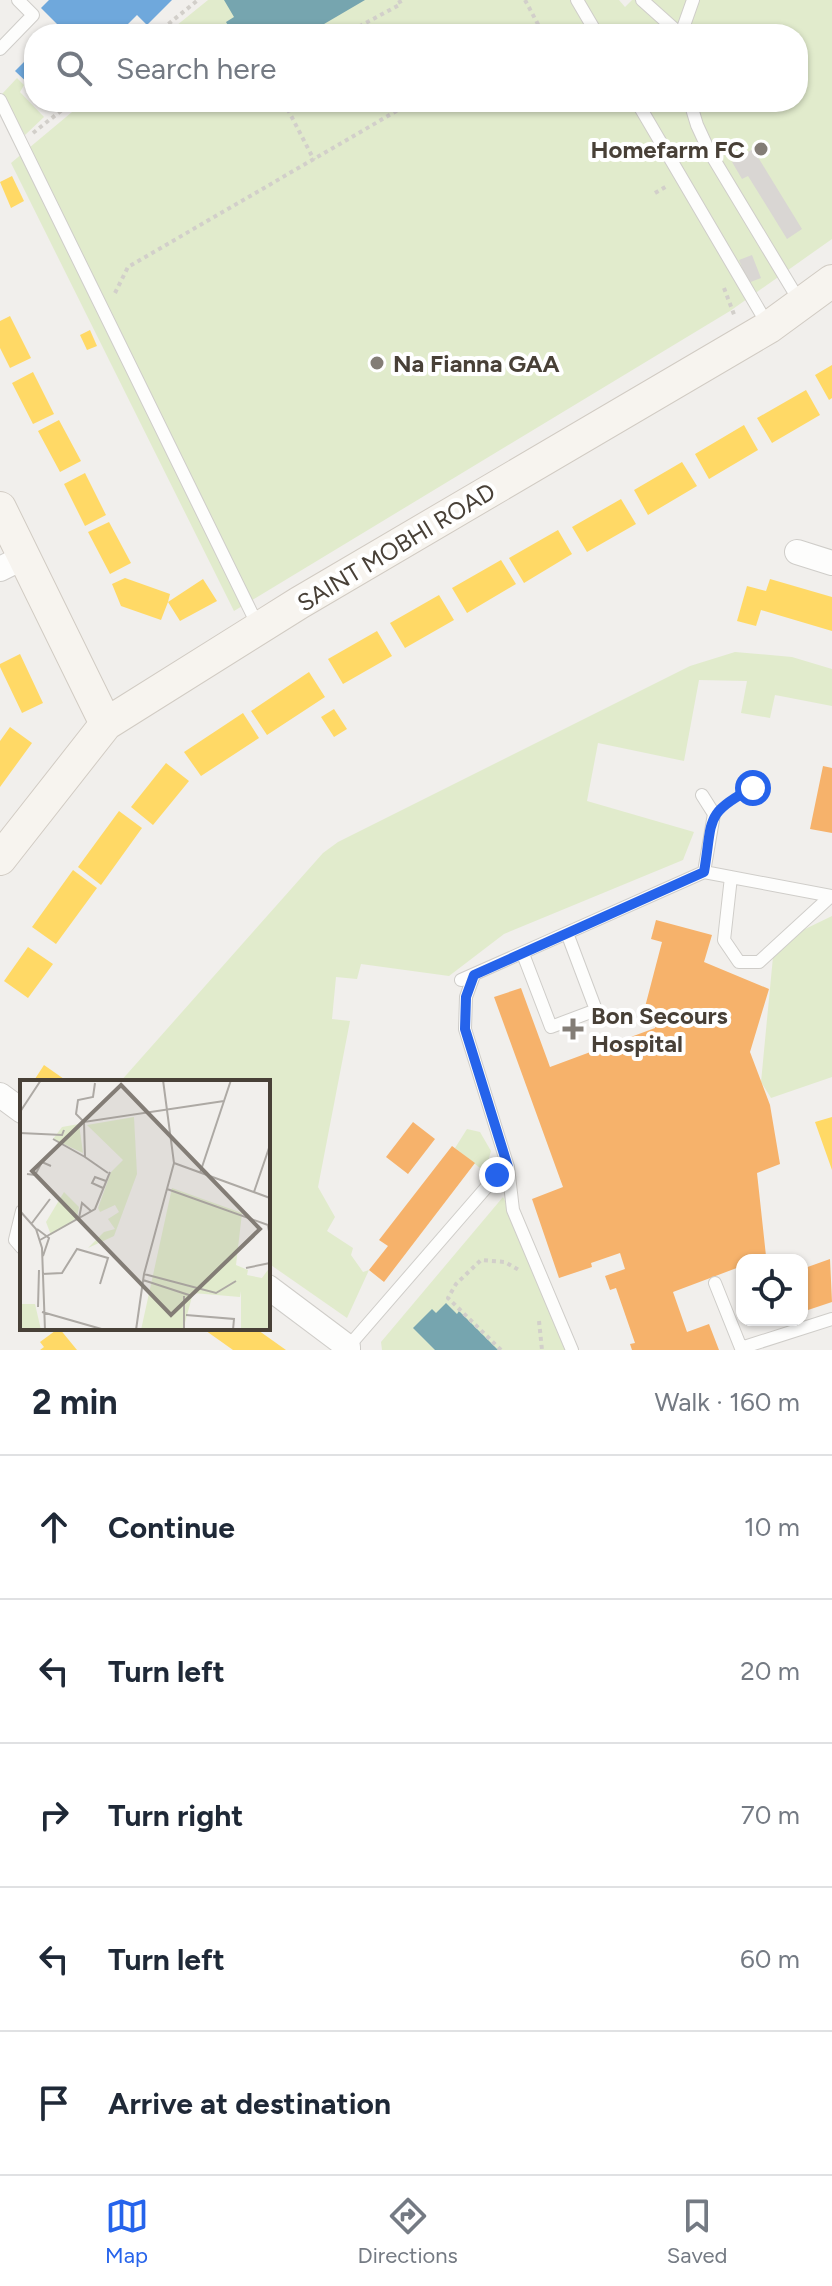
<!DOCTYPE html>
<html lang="en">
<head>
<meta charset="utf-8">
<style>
  body { margin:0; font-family:Figtree,sans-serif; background:#f2f2f3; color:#1f2937 }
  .controls { position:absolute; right:24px; bottom:24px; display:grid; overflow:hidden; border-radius:16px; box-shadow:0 2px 6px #0004 }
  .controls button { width:72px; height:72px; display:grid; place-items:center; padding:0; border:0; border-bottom:2px solid #e0e1e3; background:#fff; color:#1f2937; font:40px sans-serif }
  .stop { position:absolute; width:24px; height:24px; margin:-18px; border:6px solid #2563eb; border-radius:50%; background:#fff }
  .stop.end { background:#2563eb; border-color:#fff; box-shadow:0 2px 8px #0008 }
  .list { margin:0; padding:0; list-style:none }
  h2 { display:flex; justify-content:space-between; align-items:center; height:104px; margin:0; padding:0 32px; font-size:34px }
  h2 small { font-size:26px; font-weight:400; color:#747a83 }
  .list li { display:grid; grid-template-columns:52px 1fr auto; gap:24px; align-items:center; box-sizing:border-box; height:144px; padding:0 32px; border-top:2px solid #e0e1e3 }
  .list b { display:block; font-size:30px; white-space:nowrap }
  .list em { font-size:26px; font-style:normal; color:#747a83 }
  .icon { flex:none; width:44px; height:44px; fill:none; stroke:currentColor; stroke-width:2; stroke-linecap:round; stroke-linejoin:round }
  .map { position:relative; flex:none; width:832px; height:1350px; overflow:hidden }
  .search { position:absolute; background:#fff; box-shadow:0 2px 6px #0004; left:24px; right:24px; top:24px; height:88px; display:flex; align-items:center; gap:20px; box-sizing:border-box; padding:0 28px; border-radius:32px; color:#747a83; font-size:30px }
  .sheet { height:824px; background:#fff }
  nav { display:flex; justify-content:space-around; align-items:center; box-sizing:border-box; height:112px; border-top:2px solid #e0e1e3; background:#fff; font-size:22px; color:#747a83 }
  nav a { display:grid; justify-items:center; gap:4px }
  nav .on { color:#2563eb }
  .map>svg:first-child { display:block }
</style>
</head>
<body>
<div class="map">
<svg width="832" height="1350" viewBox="0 0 832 1350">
  <rect width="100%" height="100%" fill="#f1efec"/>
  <path fill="#e1ebcc" d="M208 0H619L625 7 632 0H832V239L730 311 234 611 11 163 84 102H798V34H166Z
    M17 78 24 85 20 92 44 117 25 135 2 94Z
    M735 652 792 657 832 669V706L775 695 770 718 741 713 747 681 699 680 684 761 598 743 587 801 694 832 683 860 504 934 449 976 361 964 357 979 336 977 332 1019 350 1021 318 1187 335 1217 327 1231 353 1248 351 1255 363 1272 369 1270 347 1318 268 1263V1082H120L323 853 338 842 690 666Z
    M832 916V1077L771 1098 761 1082 773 957 801 931Z
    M467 1129 480 1132 491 1151 485 1172 455 1148Z
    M503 1197 552 1293 566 1350H382L381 1342Z"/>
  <path fill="#ffd966" d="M12 176 24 201 11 208 0 182Z
    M10 316 31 358 10 368 0 348V321Z
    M90 330 97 346 87 350 80 335Z
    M832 365V398L829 400 815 375Z
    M33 372 54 414 33 424 12 383Z
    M806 390 820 415 772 443 757 418Z
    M59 420 81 461 60 472 38 431Z
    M744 425 758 450 709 479 695 454Z
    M682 462 697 486 648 515 634 490Z
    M85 473 106 515 85 526 64 484Z
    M621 499 636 524 587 552 572 527Z
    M109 522 131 563 110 574 88 532Z
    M558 530 572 554 524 583 509 558Z
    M501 560 516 584 467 613 452 588Z
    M125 578 170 594 168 602 203 579 217 601 180 621 168 602 161 620 121 606 112 584Z
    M770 579 832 597V631L761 610 756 626 737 621 747 586 766 591Z
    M439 595 454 620 405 648 390 623Z
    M377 631 392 656 343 684 328 659Z
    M20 654 43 703 22 713 0 667V664Z
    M309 672 325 697 267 735 251 711Z
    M334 709 347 729 334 737 321 717Z
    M243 713 259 738 201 776 184 752Z
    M10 727 32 743 0 787V741Z
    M166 763 189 781 153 825 131 807Z
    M119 811 142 828 101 885 78 867Z
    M73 870 97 888 56 944 32 927Z
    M28 947 53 964 28 998 4 981Z
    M44 1065 64 1079 69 1082H33Z
    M832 1117V1170L815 1122Z
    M59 1328 77 1350H40L44 1347 40 1342Z
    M202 1328H255L286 1350H233Z"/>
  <path fill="#6fa8dc" d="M49 0H172L147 25 137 15 118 34H52L59 26 41 8Z
    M34 52V100L28 94 33 88 15 71Z"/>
  <path fill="#f6b26b" d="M823 766 832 768V833L810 829Z
    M656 920 712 935 704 962 769 989 750 1052 770 1105 780 1164 757 1173 766 1256 757 1260H742V1266L673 1292 687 1332 709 1324 719 1350H632L630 1344 635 1343 616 1288 610 1290 605 1276 625 1269 620 1253 591 1263 592 1267 559 1278 532 1199 563 1187 494 997 521 988 550 1067 655 1028 659 1011 645 1007 662 942 651 939Z
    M413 1122 435 1139 408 1174 386 1157Z
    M452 1146 475 1163 384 1282 369 1270 388 1246 379 1240Z
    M830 1259 832 1302 802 1312V1269Z"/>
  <path fill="#76a5af" d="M224 0H365L307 34H233L226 22 234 17Z
    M446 1303 457 1314 459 1311 498 1350H435L413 1328 432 1309 436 1313Z"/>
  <path fill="#d9d6d3" d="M753 149 802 229 787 239 748 176 742 179 732 162Z
    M752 255 761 278 748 283 739 260Z"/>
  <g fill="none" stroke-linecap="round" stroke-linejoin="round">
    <g stroke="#cfcdc9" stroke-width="14">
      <path id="lane" d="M577 0 597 34
        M642 0 680 34
        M681 34 693 0
        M0 49 33 15 18 0
        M0 100 259 628
        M637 102 769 327
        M690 102 697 125 709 151 800 302
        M702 795 714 814 704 872
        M731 877 724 940 739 962H759L831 896
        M523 954 551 1027 596 1010 567 933
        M461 980 704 872 832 896
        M508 1167 513 1210 572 1350
        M22 1211 15 1240 22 1248
        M715 1283 741 1348 832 1319
        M348 1347 497 1175 508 1167 465 1029 466 997 474 975"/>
    </g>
    <g stroke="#cfcdc9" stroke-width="26">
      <path id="street" d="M797 552 832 563
        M0 569 24 557
        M0 1095 22 1111
        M268 1287 348 1347V1350"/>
    </g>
    <g stroke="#d1cbc3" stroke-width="34">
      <path id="secondary" d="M0 508 106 724
        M0 859 106 724 299 603 769 327 832 281"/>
    </g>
    <path stroke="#d2cfca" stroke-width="4" stroke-dasharray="4 4" stroke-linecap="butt" d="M525 0 540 28 529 34
      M156 34 198 0
      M345 34 401 4 399 0
      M284 102 314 160
      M33 133 72 102
      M655 193 667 186
      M724 288 735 317
      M115 293 128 267 412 102
      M726 801 753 788 758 778
      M539 1321 542 1350
      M501 1350 448 1298 456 1284 481 1260 505 1262 519 1270"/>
    <use href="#lane" stroke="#fdfdfc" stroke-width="12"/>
    <use href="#street" stroke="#fdfdfc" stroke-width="24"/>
    <use href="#secondary" stroke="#f7f4ef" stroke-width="32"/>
  </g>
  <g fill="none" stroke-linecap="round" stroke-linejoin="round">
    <path stroke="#2563eb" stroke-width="10" d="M497 1175 508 1167 465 1029 466 997 474 975 704 872C713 821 703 813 753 788"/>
  </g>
  <g fill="#837d76" stroke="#fff" stroke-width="3">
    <circle cx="761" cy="149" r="8"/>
    <circle cx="377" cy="363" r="8"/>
    <path d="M569 1017h8v8h8v8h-8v8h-8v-8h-8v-8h8z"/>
  </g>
  <g text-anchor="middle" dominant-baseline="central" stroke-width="8" stroke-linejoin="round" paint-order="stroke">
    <g font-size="24" font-weight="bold" fill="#484037" stroke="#fff" text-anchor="start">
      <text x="745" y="149" text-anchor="end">Homefarm FC</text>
      <text x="393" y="363">Na Fianna GAA</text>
      <text x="591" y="1015">Bon Secours<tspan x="591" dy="28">Hospital</tspan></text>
    </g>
    <g font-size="24" fill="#484037" stroke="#fff">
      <text transform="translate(396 547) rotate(-31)">SAINT MOBHI ROAD</text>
    </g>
  </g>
  <g transform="translate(20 1080)">
    <rect width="250" height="250" fill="#f1efec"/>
    <path d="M114 37 117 94 94 156 68 168 84 152 95 149 88 139 99 132 95 125 80 132 78 128 91 92 103 80 67 45ZM59 44 63 73 33 59 42 47ZM152 108 222 133 216 185 228 190 227 195 242 198 250 187V250H221V211L220 217 173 213 163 250H121ZM44 112 59 127 57 138 31 155 26 142ZM0 224H15L21 250H0Z" fill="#e1ebcc"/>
    <path fill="none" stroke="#bcdff0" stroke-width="4" d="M11 250H47"/>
    <path fill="none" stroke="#ada9a4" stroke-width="2" d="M75 3 73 17 58 20 56 34 64 42 204 21M0 32 21 0M64 42 65 77 88 93M0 53 42 55 44 50M33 59 65 77M154 83 250 118M180 93 211 0M7 94 15 95 22 82 31 86M83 108 72 103 75 97 86 101M147 109 248 145 250 157M234 112 250 65M0 131 16 149 22 168 25 250M59 138 62 123 71 131M12 143 30 119M17 149 29 158 23 176M20 160 75 129 90 92M226 188 250 183M22 194 42 193 57 169 88 178 80 204M124 194 196 213 216 201M123 200 172 216M164 216V250M18 227 19 190M22 232 85 250M166 235 214 239 213 250M116 250 124 194 154 83 143 0"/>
    <path fill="#837d76" fill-opacity="0.15" stroke="#837d76" stroke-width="4" d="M101 5 240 149 151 235 12 91Z"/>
    <rect width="250" height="250" fill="none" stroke="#484037" stroke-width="4"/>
  </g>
</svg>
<div class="controls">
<button><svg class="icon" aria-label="locate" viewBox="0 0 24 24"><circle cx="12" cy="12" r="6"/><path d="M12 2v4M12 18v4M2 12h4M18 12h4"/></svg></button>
</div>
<div class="stop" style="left:753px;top:788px"></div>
<div class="stop end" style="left:497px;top:1175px"></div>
<div class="search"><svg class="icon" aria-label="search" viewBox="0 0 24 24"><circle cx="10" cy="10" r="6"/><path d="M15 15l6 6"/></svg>Search here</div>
</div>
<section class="sheet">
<h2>2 min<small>Walk · 160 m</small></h2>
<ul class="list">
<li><svg class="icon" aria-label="ahead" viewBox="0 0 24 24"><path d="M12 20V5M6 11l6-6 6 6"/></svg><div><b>Continue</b></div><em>10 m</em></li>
<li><svg class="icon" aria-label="left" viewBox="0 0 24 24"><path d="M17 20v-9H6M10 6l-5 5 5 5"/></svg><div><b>Turn left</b></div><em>20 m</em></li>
<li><svg class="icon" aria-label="right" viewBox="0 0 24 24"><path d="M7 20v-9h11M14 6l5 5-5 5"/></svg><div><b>Turn right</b></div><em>70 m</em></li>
<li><svg class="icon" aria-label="left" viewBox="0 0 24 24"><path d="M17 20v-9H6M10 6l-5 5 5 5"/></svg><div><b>Turn left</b></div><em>60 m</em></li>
<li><svg class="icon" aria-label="arrive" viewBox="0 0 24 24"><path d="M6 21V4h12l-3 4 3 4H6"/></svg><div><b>Arrive at destination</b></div></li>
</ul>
</section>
<nav>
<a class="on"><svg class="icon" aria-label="map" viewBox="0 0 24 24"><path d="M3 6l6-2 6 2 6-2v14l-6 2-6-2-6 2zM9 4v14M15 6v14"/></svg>Map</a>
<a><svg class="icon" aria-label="directions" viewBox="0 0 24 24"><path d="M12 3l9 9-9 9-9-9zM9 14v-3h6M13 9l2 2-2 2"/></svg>Directions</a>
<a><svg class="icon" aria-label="saved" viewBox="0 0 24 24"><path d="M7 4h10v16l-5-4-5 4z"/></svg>Saved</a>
</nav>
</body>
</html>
